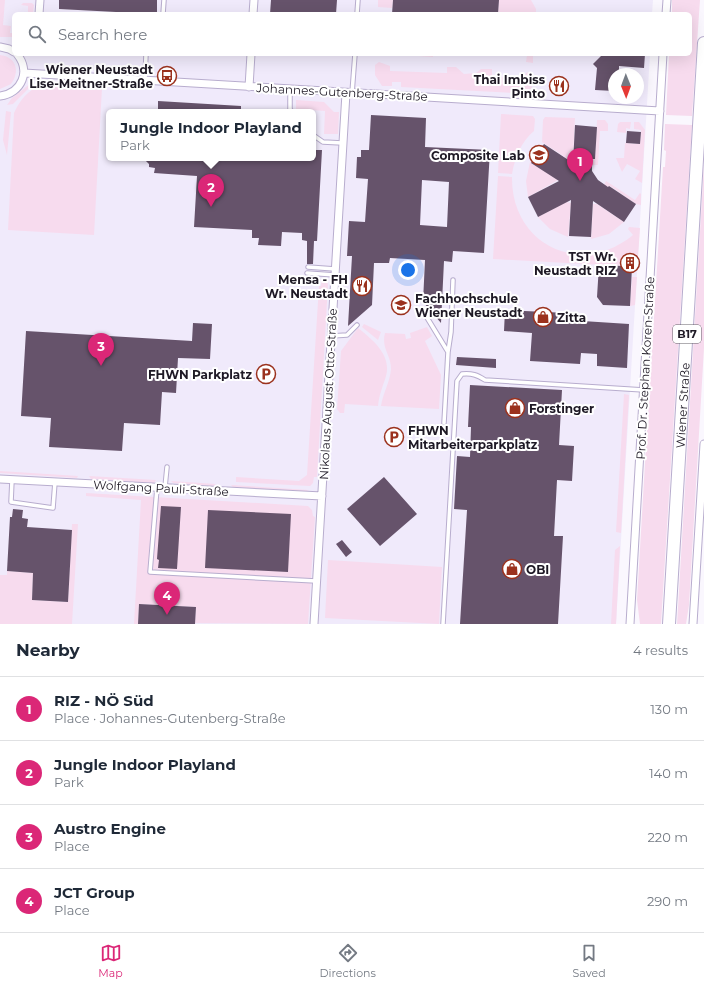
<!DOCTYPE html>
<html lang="en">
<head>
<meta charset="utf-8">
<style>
  body { margin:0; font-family:Montserrat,sans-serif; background:#f6f6f7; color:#1f2937 }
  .compass { position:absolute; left:608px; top:68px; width:36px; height:36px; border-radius:50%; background:#fff; box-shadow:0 4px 16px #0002; rotate:179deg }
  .you { position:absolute; left:408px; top:270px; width:14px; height:14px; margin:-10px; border:3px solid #fff; border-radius:50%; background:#1a73e8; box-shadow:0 0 0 6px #1a73e833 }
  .badge { display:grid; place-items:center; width:26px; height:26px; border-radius:50%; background:#db2777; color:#fff; font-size:13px; font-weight:700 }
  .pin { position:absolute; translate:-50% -33px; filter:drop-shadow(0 1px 2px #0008) }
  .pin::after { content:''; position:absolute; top:21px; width:14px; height:12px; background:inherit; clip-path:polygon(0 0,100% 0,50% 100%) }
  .popup { position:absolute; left:106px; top:109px; width:210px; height:52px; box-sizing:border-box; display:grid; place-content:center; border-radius:6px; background:#fff; filter:drop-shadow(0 1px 3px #0005); font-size:13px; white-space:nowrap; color:#747a83 }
  .popup b { font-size:15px; color:#1f2937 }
  .popup::after { content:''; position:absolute; left:50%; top:100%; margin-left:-8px; border:8px solid transparent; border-top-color:#fff }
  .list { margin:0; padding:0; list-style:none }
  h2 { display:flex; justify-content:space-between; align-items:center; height:52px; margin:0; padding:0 16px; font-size:17px }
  h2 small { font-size:13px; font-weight:400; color:#747a83 }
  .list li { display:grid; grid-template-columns:26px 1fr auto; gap:12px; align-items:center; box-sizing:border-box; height:64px; padding:0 16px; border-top:1px solid #e0e1e3 }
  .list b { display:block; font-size:15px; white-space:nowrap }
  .list p { margin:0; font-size:13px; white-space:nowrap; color:#747a83 }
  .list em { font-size:13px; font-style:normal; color:#747a83 }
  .icon { flex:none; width:22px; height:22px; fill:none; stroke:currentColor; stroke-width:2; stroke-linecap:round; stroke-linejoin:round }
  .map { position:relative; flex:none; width:704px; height:624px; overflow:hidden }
  .search { position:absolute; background:#fff; box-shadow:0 4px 16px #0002; left:12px; right:12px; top:12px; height:44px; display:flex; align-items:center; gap:10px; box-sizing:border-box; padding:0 14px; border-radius:6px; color:#747a83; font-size:15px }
  .sheet { height:308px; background:#fff }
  nav { display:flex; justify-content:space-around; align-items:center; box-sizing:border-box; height:56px; border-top:1px solid #e0e1e3; background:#fff; font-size:11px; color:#747a83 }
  nav a { display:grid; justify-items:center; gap:2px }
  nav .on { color:#db2777 }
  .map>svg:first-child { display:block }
</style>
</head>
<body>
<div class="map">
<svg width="704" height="624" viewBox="0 0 704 624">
  <rect width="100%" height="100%" fill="#faf7fe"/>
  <path fill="#f0eafb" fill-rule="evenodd" d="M0 0H653L652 14H14V54H650L616 624H0ZM614 74H638V98H614ZM109 112H313V158H109Z"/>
  <path fill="#f7dbee" d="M0 0H5L3 25 11 26 10 33H14V37H0Z
    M378 0H393L392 8 378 7Z
    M499 0H531L536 9V14H498Z
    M672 0H700L692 116 666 115 669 54H690V14H672Z
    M23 3H32L34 5 33 14H28V6L21 5Z
    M389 54H433V57Z
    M504 54H533V63L526 62 527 55Z
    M0 55C17 57 20 72 11 84L0 89Z
    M379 62 390 66V71L447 73V67H456L464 74 476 73 481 69H492V77L525 78 526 73 530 72 533 74 531 94 401 87V82H392V86H382L375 75V65Z
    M31 83 32 85 13 104 7 105 12 98Z
    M41 85 102 88 94 235 8 230 14 113C20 100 28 90 41 85Z
    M296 100 324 102 334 112H339L338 134H324L325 111 296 109Z
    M6 111 11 112 7 155 3 140Z
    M501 114 533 116 535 119 534 131C521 142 515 157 512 174L498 173Z
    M545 117 575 118 573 158 571 161 542 142 543 120Z
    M597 120H605L608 124V131H600L598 165H592V159H595Z
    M620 122H631L630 129 626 128V133L617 132 618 124Z
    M634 122H639L645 130 642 183 635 179 640 171 627 164 622 172 616 158H624L625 143 640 144 641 130 634 129Z
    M665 124 692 125 661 624H640L637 600 647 429H648L649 418H648L663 167H665L666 151 664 150Z
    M530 162 558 180 528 197 526 181Z
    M704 164V348L689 605 686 624H677Z
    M498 176 512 177C511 245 581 278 633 235L628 229 629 227 640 228 638 257 623 256 622 266 493 259Z
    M606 181 635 200 640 193 641 194V205L636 204 610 186 608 187 604 185Z
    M566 202 571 203 568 237 550 229 538 217Z
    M593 204H597L624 222 609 234 591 239Z
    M632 277H637L635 305 630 306Z
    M322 278H324L328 284 317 477H314L313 483 310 486 236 482V477L299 481 307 475 319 286H321Z
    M364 324 381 332 378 340 362 327Z
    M427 327 432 336 425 341 441 375 439 409 381 406C383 393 390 382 391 369 391 354 381 349 385 333L405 334 406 339 411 338 410 333Z
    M358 328C372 339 392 355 386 376 383 386 379 395 378 406L345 404 344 413H340L337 409 341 351Z
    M624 394 629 395 621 533 616 532Z
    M0 471 78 476 77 478 0 473Z
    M89 476 156 480 154 483 91 479Z
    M171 481 216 484 213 486 173 483Z
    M231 485 309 490 304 492 233 487Z
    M86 493 308 506 312 510 313 516 315 517 308 624 195 623 196 607 139 604 138 624H134L141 500 86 496Z
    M72 524H78L72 624H0V575H7V571L33 573 32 600 68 602Z
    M620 546 616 624H611L615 550Z
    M328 560 442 567 439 624 325 618Z"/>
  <path fill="#66536b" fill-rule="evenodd" d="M59 0H157V14H116V12L59 9Z
    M271 0H337L336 14H270Z
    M393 0H499L498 14H392Z
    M602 54H645L644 68 619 66V74H614V91L595 90 597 68 593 64 601 56Z
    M559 84 566 85V92H559Z
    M158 101 241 106V112H158Z
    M371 115 426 118 425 147 490 150 484 253 453 251 452 262 444 261 441 323 423 302 425 260 390 258 389 263H374L372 305 348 326 352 256H347L349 221 365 222 368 179 356 178 357 157H361V150H369ZM422 180 449 182 447 227 420 225Z
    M575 125 597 127 595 159H592V171L598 180 608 187 609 186 636 204 624 222 593 201 591 237 569 236 571 200 538 217 528 197 559 181 531 163 544 144 573 163Z
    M627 131 641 132 640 144 626 143Z
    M313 150H322L317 241H314L313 264H307V241L302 240V233L282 232 281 246 258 245 259 238H252V230L194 227 197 176 154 173 155 168 149 167V164L143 158H313Z
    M622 259H638L637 267H632L630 306 603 305 597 297 599 265 622 266Z
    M505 310 568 313 567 320 629 324 627 368 597 366V354L581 353 580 364 530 361 532 333 504 331Z
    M193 323 212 324 210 359 178 358 176 393 162 392 160 425 124 423 122 451 49 447 51 418 21 416 26 331 192 341Z
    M457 357 496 359V368L456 365Z
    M470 385 562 390 559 445 574 446 572 481 557 480 554 536H563L558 624H460L467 510 454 509 457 456 470 457 471 427H468Z
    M384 477 417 514 380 546 347 509Z
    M161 506 181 507 177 569 158 568 159 560 157 559Z
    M13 509 23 510 22 518 28 519 27 527 72 530 68 602 32 600 33 573 7 571 10 517H12Z
    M208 510 291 514 288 572 205 568Z
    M342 540 352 552 346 557 336 544Z
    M139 604 196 607 195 624H138Z"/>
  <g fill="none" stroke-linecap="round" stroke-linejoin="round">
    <g stroke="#b8adce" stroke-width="5.5">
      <path id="service" d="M163 14 164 0
        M357 14 358 0
        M145 80 146 54
        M290 89V109L292 112
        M352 93 355 54
        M313 135 323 142 342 143
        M308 267 335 269
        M307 273 335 275
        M423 311 448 352 444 423
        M331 336 347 335 357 325
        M448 352 451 332 453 280
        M12 480 11 502 53 508 55 482
        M165 487 167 467
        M157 488 150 572 316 581
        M443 624 457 381 462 374C472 373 477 375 485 380L644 390"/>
    </g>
    <g stroke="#b8adce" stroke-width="9">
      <path id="minor" d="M39 14 40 0
        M253 14 254 0
        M666 14 667 0
        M0 47 9 49 14 52
        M24 73 660 111
        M249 87 251 54
        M0 96C22 93 31 71 17 54
        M0 479 322 496
        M314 624 346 93
        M630 624 663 54
        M693 624 704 444"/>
    </g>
    <g stroke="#b8adce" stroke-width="14">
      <g id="primary">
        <path id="s1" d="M669 624 704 43"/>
      </g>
    </g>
    <use href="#service" stroke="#fff" stroke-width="3.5"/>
    <use href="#minor" stroke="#fff" stroke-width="7"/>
    <use href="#primary" stroke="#fff" stroke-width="12"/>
  </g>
  <defs>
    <g id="bus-ring" transform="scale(1)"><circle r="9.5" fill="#fff" stroke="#9b321e" stroke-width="1.5"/><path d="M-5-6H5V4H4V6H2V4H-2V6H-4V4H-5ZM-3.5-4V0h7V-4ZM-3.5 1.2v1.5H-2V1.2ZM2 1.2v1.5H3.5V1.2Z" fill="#9b321e"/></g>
    <g id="restaurant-ring" transform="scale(1)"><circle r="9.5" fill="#fff" stroke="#9b321e" stroke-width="1.5"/><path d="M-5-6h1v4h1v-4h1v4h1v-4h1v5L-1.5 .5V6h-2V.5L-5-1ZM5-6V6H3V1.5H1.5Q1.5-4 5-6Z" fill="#9b321e"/></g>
    <g id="university-ring" transform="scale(1)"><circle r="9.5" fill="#fff" stroke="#9b321e" stroke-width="1.5"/><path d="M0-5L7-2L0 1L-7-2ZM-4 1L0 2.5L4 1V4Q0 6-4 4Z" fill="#9b321e"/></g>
    <g id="building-ring" transform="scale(1)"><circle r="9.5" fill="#fff" stroke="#9b321e" stroke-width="1.5"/><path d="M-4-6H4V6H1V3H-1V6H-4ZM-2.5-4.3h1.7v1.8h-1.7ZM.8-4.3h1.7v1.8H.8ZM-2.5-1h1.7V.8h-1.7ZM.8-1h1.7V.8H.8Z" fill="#9b321e"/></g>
    <g id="shop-ring" transform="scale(1)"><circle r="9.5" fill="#fff" stroke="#9b321e" stroke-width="1.5"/><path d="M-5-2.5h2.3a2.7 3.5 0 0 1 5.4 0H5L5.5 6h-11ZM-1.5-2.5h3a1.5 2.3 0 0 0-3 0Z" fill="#9b321e"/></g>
    <g id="parking-ring" transform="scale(1)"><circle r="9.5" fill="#fff" stroke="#9b321e" stroke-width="1.5"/><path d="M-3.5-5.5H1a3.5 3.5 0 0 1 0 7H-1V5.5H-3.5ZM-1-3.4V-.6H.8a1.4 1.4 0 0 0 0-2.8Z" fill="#9b321e"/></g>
  </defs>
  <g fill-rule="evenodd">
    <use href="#bus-ring" x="167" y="76"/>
    <use href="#restaurant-ring" x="559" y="86"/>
    <use href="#university-ring" x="539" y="155"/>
    <use href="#building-ring" x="630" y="263"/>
    <use href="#restaurant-ring" x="362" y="286"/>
    <use href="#university-ring" x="401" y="305"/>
    <use href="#shop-ring" x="543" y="317"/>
    <use href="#parking-ring" x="266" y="374"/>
    <use href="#shop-ring" x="515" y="408"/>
    <use href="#parking-ring" x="394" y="437"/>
    <use href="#shop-ring" x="512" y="569"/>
  </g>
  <g text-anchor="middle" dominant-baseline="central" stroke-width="4" stroke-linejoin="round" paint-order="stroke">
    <rect fill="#fff" stroke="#625e66" stroke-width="1" x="673" y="325" width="28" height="18" rx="3"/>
    <g font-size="11" font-weight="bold" fill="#1e1925">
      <text x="687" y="334">B17</text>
    </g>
    <g font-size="12" font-weight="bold" fill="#1e1925" stroke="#fff" text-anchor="end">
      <text x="153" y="69">Wiener Neustadt<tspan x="153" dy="14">Lise-Meitner-Straße</tspan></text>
      <text x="545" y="79">Thai Imbiss<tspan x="545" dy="14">Pinto</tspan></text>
      <text x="525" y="155">Composite Lab</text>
      <text x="616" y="256">TST Wr.<tspan x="616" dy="14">Neustadt RIZ</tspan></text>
      <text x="348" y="279">Mensa - FH<tspan x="348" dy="14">Wr. Neustadt</tspan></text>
      <text x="415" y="298" text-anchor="start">Fachhochschule<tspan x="415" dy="14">Wiener Neustadt</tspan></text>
      <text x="557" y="317" text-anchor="start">Zitta</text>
      <text x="252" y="374">FHWN Parkplatz</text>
      <text x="529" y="408" text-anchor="start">Forstinger</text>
      <text x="408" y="430" text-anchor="start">FHWN<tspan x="408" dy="14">Mitarbeiterparkplatz</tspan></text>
      <text x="526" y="569" text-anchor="start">OBI</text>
    </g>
    <g font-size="12" fill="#1e1925" stroke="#fff">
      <text transform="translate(342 92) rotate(3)">Johannes-Gutenberg-Straße</text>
      <text transform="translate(645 368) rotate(-87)">Prof. Dr. Stephan Koren-Straße</text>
      <text transform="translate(328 394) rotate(-87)">Nikolaus August Otto-Straße</text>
      <text stroke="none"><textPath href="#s1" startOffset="219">Wiener Straße</textPath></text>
      <text transform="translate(161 488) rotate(3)">Wolfgang Pauli-Straße</text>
    </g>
  </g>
</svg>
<svg class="compass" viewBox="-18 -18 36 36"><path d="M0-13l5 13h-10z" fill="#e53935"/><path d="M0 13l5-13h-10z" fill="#747a83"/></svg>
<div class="you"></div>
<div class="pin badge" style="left:580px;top:181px">1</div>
<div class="pin badge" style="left:211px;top:207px">2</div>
<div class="popup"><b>Jungle Indoor Playland</b>Park</div>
<div class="pin badge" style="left:101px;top:366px">3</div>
<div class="pin badge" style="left:167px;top:615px">4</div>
<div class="search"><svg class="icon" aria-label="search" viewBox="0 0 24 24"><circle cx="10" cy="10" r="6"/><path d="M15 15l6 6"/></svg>Search here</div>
</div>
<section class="sheet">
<h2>Nearby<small>4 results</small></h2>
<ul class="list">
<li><span class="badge">1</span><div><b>RIZ - NÖ Süd</b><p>Place · Johannes-Gutenberg-Straße</p></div><em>130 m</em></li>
<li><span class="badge">2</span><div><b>Jungle Indoor Playland</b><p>Park</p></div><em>140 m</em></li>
<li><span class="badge">3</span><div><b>Austro Engine</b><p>Place</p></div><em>220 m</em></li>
<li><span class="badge">4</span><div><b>JCT Group</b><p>Place</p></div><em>290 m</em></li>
</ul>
</section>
<nav>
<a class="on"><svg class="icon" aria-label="map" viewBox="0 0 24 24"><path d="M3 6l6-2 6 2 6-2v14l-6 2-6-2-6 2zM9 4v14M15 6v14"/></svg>Map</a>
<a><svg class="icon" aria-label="directions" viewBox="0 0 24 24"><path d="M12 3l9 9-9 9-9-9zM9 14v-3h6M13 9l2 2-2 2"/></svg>Directions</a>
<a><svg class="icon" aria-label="saved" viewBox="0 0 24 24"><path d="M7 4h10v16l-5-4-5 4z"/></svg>Saved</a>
</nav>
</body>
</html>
